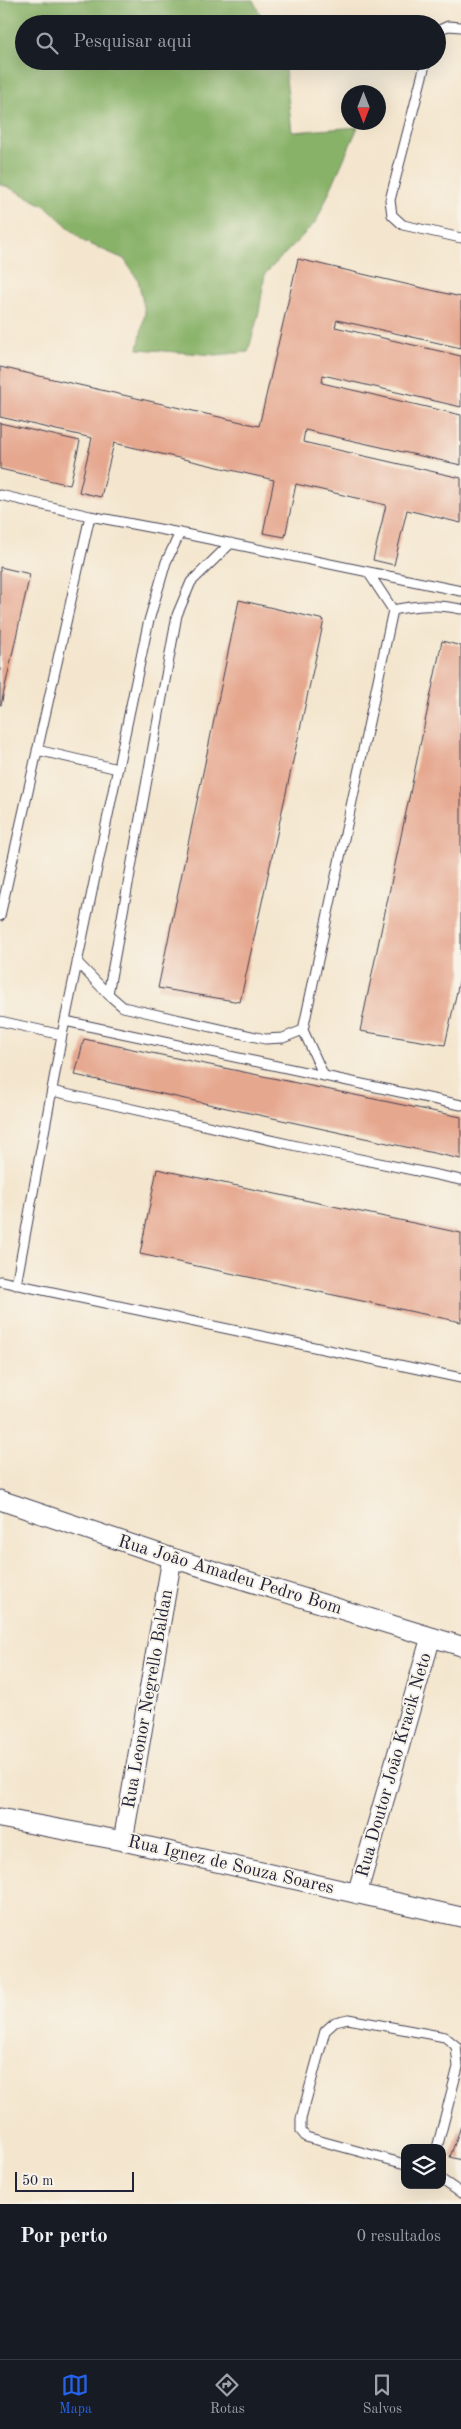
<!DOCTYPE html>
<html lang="pt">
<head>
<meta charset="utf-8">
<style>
  body { margin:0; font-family:"Old Standard TT",serif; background:#242831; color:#f1f3f6 }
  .controls { position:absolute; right:15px; bottom:15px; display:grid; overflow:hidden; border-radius:10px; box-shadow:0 5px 20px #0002 }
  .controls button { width:45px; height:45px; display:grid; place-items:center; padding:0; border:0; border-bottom:1px solid #363941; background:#171b24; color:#f1f3f6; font:25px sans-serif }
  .compass { position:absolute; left:341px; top:85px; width:45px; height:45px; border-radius:50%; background:#171b24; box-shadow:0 5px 20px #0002; rotate:180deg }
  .scale { position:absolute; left:15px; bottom:12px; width:119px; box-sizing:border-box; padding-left:5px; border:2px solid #22223b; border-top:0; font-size:14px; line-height:18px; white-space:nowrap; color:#22223b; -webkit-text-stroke:4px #f7f3e8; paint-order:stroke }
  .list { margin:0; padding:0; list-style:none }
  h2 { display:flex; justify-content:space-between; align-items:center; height:65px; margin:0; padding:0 20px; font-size:21px }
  h2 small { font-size:16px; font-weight:400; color:#9ea1a6 }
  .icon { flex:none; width:28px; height:28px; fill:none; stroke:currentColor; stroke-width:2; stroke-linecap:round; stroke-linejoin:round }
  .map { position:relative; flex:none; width:461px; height:2204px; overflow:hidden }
  .search { position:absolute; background:#171b24; box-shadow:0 5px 20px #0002; left:15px; right:15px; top:15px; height:55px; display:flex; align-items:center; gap:12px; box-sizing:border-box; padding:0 18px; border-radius:28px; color:#9ea1a6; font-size:19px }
  .sheet { height:155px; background:#171b24 }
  nav { display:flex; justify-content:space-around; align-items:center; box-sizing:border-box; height:70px; border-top:1px solid #363941; background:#171b24; font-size:14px; color:#9ea1a6 }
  nav a { display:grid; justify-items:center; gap:2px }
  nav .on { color:#2563eb }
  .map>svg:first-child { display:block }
</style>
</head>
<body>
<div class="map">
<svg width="461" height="2204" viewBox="0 0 461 2204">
  <rect width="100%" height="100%" fill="#f7f3e8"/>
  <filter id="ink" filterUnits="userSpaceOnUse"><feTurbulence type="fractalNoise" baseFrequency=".02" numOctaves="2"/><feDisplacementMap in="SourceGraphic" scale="10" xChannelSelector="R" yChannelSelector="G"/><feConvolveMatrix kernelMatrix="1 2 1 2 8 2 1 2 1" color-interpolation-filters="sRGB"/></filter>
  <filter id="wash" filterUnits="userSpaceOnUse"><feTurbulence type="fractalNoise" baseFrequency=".0096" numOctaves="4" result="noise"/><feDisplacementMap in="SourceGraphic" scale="20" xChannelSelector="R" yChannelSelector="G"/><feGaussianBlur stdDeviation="1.12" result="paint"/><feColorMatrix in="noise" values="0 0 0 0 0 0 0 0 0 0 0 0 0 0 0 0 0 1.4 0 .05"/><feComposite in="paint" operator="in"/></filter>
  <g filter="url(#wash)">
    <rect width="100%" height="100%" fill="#f4e6ce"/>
    <path fill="#89b269" stroke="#566a52" d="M0 0H253L265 24H24V61H284L292 132 358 127 316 222 265 274 259 312 248 352 216 355 138 349 145 312 138 280 124 259 83 241 47 207 6 186 0 185Z"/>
    <g id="blocks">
      <path fill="#e6a78f" d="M298 259 461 297V348L337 320 335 327 461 356V407L323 375 322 383 461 415V465L305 430 303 442 461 478V523L407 510 394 565 373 560 386 505 296 484 285 537 263 533 274 480 114 443 101 497 79 492 92 438 0 417V367L259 426Z
        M0 423 80 441 70 485 0 469Z
        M0 567 30 574 1 705H0Z
        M239 600 324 620 240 1002 158 988Z
        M442 641 461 646V973L445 1045 360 1031Z
        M84 1039 461 1117V1159L75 1075Z
        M157 1169 461 1233V1322L140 1254Z
        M461 2126V2160L450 2157Z"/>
    </g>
  </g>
  <g filter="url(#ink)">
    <use href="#blocks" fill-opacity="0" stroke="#423f51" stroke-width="1"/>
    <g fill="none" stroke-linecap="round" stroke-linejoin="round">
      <g stroke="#423f51" stroke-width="11">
        <path id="lane" d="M437 31 448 26 461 27
          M426 61 390 200 392 215 403 225 461 238
          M0 495 90 516 180 533
          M393 610C417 605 436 604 461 609
          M37 750 118 769
          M0 916 90 516
          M77 962 108 994 123 1007 265 1039 283 1038 303 1030
          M108 994 177 615 191 582 231 543
          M0 1021 62 1035
          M65 1021 461 1105
          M324 1076 303 1030 393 610 368 572
          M52 1091 297 1146 461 1180
          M0 1281 461 1378
          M16 1285 62 1035 148 624 166 562 180 533 461 591
          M405 2164 306 2137 301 2131V2119L325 2031 335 2022 348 2019 445 2037 456 2046 458 2067 437 2148
          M442 2180 461 2193"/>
      </g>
      <g stroke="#423f51" stroke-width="21">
        <path id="street" d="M0 1500 172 1558 461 1646
          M0 1818 123 1841 461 1917
          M123 1841 172 1558
          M357 1894 431 1637"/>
      </g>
      <use href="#lane" stroke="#fff" stroke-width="9"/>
      <use href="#street" stroke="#fff" stroke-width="19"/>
    </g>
  </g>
  <g text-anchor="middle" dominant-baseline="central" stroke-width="4" stroke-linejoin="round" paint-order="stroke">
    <g font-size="18" fill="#22223b" stroke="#f7f3e8">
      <text transform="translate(230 1575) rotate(17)">Rua João Amadeu Pedro Bom</text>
      <text transform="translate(148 1699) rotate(-80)">Rua Leonor Negrello Baldan</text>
      <text transform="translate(394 1765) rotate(-74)">Rua Doutor João Kracik Neto</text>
      <text transform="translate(231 1865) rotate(13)">Rua Ignez de Souza Soares</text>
    </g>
  </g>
</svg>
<div class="controls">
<button><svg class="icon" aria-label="layers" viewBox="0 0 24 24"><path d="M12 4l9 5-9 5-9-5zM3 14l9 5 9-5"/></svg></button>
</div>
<svg class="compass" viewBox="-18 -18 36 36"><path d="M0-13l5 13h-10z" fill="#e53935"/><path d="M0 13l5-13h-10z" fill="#9ea1a6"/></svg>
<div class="scale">50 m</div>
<div class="search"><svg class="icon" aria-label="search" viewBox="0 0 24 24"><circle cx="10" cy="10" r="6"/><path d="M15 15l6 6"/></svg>Pesquisar aqui</div>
</div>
<section class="sheet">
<h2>Por perto<small>0 resultados</small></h2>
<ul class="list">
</ul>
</section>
<nav>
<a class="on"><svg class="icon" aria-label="map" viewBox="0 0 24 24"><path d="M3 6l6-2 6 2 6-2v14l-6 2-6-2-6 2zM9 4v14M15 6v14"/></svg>Mapa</a>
<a><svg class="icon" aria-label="directions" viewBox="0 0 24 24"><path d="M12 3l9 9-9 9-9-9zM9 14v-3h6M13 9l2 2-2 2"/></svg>Rotas</a>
<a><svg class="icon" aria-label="saved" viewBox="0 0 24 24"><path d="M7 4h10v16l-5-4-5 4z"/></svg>Salvos</a>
</nav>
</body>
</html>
